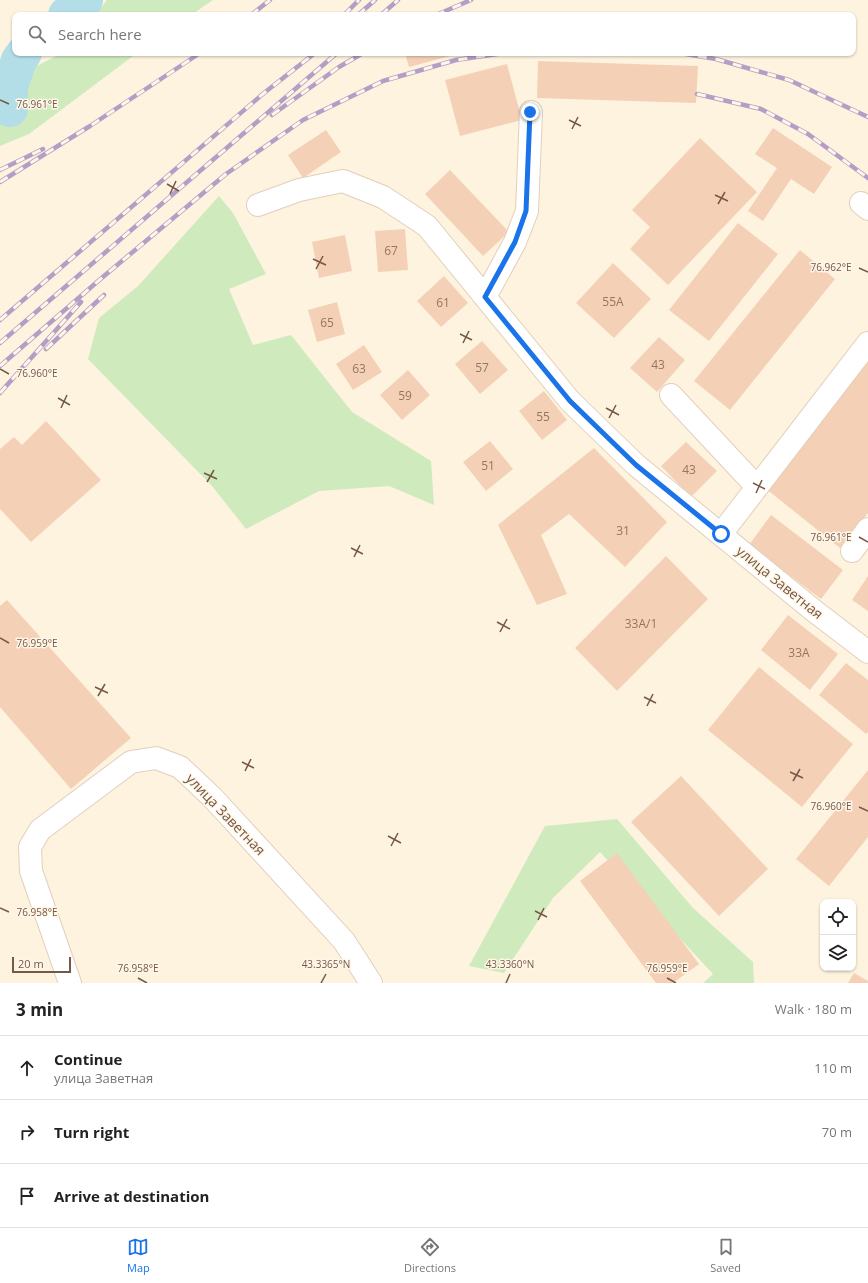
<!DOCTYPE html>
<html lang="en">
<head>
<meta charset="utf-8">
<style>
  body { margin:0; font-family:"Open Sans",sans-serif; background:#f6f6f6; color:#222 }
  .controls { position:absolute; right:12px; bottom:12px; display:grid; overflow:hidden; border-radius:8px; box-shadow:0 1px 3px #0004 }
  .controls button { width:36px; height:36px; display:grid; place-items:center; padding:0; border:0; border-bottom:1px solid #e0e0e0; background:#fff; color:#222; font:20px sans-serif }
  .scale { position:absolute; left:12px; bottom:10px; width:59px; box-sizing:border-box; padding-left:4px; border:2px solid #755846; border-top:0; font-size:11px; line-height:14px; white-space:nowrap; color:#755846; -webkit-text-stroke:3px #fff6e7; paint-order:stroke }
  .stop { position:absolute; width:12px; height:12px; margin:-9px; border:3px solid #1a73e8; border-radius:50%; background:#fff }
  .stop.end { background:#1a73e8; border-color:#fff; box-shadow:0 1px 4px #0008 }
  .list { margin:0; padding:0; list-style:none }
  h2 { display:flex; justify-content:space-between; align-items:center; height:52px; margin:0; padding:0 16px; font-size:17px }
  h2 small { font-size:13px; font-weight:400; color:#767676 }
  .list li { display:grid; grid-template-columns:26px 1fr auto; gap:12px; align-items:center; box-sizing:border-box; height:64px; padding:0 16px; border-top:1px solid #e0e0e0 }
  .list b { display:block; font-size:15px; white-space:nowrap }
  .list p { margin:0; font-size:13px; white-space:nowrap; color:#767676 }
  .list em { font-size:13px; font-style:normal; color:#767676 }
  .icon { flex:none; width:22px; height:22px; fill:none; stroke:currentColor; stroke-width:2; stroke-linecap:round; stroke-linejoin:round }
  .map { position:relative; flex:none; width:868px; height:983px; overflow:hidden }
  .search { position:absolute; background:#fff; box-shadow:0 1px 3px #0004; left:12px; right:12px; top:12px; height:44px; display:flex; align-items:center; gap:10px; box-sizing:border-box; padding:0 14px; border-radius:8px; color:#767676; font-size:15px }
  .sheet { height:244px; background:#fff }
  nav { display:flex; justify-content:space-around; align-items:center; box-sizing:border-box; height:56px; border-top:1px solid #e0e0e0; background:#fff; font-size:11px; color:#767676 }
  nav a { display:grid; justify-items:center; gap:2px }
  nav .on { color:#1a73e8 }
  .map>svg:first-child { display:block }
</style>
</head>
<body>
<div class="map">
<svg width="868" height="983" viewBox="0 0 868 983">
  <rect width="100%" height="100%" fill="#fdf3df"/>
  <path fill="#cfebbe" d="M107 0H213L191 15H95Z
    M62 53H137L29 134 0 146V81L31 69Z
    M219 196 233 213 266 274 229 289 253 345 291 335 352 412 431 461 434 505 389 486 319 491 246 529 212 486 88 359 99 318 138 286Z
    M617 819 693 908 753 962 754 983H703L713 974 600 852 553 898 504 973 469 966 545 826Z"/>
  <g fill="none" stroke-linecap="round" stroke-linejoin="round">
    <path stroke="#b3dee7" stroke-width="36" d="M66 15 85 0
      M10 109V86L19 60 24 53"/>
  </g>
  <path fill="#f4d1b6" d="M405 53H454V55L409 67Z
    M538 61 698 66 696 103 537 98Z
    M507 64 522 120 460 136 445 80Z
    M773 128 832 167 814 194 791 179 763 221 748 211 777 168 755 154Z
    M326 130 341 152 303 178 288 155Z
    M700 138 757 192 668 285 630 249 650 227 632 210Z
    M450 170 509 232 483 256 425 194Z
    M738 223 778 254 709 341 669 310Z
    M405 229 408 270 378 272 375 231Z
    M345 235 352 271 319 278 312 242Z
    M800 250 835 279 730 410 694 381Z
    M613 263 651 299 614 338 576 303Z
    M444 276 468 303 441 327 417 301Z
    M337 302 345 334 317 342 308 310Z
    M659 337 685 360 657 392 630 368Z
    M482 341 508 370 480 394 455 364Z
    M364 345 382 372 353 390 336 364Z
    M868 357V513L840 548 765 488Z
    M408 370 430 395 402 420 380 395Z
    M544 391 567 420 542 440 519 411Z
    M46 421 101 480 31 542 0 509V449L14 437 22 445Z
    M490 441 513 469 486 491 463 462Z
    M686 442 717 471 691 497 661 466Z
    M594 448 667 522 625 567 569 514 541 535 567 594 537 605 498 525Z
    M771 515 843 570 821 599 749 545Z
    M666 556 708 599 617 691 575 648Z
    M868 576V611L852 600Z
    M7 600 131 738 71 789 0 707V606Z
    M788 615 838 654 810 690 761 650Z
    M846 663 868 680V732L866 734 819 695Z
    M759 667 853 744 802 807 708 730Z
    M868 770V837L829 886 796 859Z
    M681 776 768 869 719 916 631 822Z
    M617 853 699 964 673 983H656L580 881Z
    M854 973 868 981V983H848Z"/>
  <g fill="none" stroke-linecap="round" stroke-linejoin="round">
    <g stroke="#e2cfbb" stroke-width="24">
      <path id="minor" d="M861 203 868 209
        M258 205 299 190 343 181 383 197 427 226 570 401 636 465 813 610 868 652
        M485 297 515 242 527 211 531 112
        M671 395 757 487
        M721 534 868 343
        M852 551 868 529
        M70 983 31 871 30 847 40 830 131 762 156 758 180 767 212 797 344 941 371 983"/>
    </g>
    <use href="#minor" stroke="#fff" stroke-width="22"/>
    <g stroke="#b59ec6" stroke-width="4.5">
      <path id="rail" d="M251 15 270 0
        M344 15 359 0
        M358 15 375 0
        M381 15 398 0
        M436 15 471 0
        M680 53 716 59 789 80 868 117
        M697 94 761 109 808 134 868 178
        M272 115 339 67 363 53
        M0 170 43 149
        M0 182 90 126 200 53
        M0 320 264 93 315 53
        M0 343 337 53
        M46 349 104 295
        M0 366 104 276 226 174 303 120 383 81 456 60 504 53
        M0 393 81 302"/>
    </g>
    <use href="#rail" stroke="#fff6e7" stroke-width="3" stroke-dasharray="9" stroke-linecap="butt"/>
  </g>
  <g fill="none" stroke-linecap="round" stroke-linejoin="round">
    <path stroke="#1a73e8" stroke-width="5" d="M530 112 526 211 515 242 485 297 570 401 636 465 721 534"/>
  </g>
  <path fill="none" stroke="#755846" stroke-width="1.5" d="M0 100 9 104M569 120 581 126M572 129 578 117M167 184 179 191M170 194 176 181M715 195 728 201M718 204 725 192M313 259 326 265M859 268 868 272M316 269 323 256M460 334 472 340M463 343 469 331M0 369 9 374M58 398 70 405M61 408 67 395M606 408 619 415M609 418 616 405M204 473 217 479M207 482 214 470M753 483 765 489M756 493 762 480M859 537 868 542M351 548 363 554M354 557 360 545M497 622 510 629M500 632 507 619M0 638 9 643M95 687 108 693M98 696 105 684M644 697 656 703M647 706 653 694M242 762 254 768M245 771 251 759M790 772 803 778M793 781 800 769M859 807 868 811M388 836 401 843M391 846 398 833M0 908 9 912M535 911 547 917M538 920 544 908M138 978 147 983M667 978 676 983M321 983 326 974M506 983 510 974"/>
  <g text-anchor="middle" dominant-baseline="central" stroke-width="3" stroke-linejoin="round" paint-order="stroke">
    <g font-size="12" fill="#957662">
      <text x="391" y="250">67</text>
      <text x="613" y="301">55А</text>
      <text x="443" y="302">61</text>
      <text x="327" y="322">65</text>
      <text x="658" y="364">43</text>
      <text x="482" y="367">57</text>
      <text x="359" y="368">63</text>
      <text x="405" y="395">59</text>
      <text x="543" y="416">55</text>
      <text x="488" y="465">51</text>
      <text x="689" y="469">43</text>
      <text x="623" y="530">31</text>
      <text x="641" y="623">33А/1</text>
      <text x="799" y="652">33А</text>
    </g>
    <g font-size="14" fill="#755846" stroke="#fff6e7">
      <text transform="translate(780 582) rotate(39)">улица Заветная</text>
      <text transform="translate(226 814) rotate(46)">улица Заветная</text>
    </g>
  </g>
  <g font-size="10" text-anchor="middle" fill="#755846" stroke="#fff6e7" stroke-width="3" stroke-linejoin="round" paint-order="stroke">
    <text x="37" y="108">76.961°E</text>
    <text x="831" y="271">76.962°E</text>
    <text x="37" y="377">76.960°E</text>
    <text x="831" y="541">76.961°E</text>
    <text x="37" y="647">76.959°E</text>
    <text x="831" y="810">76.960°E</text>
    <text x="37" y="916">76.958°E</text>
    <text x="326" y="968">43.3365°N</text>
    <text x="510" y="968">43.3360°N</text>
    <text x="138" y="972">76.958°E</text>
    <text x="667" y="972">76.959°E</text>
  </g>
</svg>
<div class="controls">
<button><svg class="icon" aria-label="locate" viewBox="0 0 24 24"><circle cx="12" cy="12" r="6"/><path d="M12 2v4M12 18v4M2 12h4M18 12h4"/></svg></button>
<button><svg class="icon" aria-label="layers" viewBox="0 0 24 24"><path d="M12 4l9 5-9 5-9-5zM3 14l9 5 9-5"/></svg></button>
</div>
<div class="scale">20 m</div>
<div class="stop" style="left:721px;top:534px"></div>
<div class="stop end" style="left:530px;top:112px"></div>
<div class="search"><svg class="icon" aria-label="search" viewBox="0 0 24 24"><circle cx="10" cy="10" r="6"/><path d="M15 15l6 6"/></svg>Search here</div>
</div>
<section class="sheet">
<h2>3 min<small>Walk · 180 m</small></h2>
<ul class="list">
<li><svg class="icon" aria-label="ahead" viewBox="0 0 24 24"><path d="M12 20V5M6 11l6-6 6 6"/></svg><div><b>Continue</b><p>улица Заветная</p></div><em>110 m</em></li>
<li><svg class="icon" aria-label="right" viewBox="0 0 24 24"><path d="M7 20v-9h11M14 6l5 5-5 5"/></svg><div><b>Turn right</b></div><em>70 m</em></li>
<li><svg class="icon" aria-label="arrive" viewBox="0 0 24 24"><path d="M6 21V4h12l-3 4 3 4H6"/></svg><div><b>Arrive at destination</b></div></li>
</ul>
</section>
<nav>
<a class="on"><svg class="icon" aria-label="map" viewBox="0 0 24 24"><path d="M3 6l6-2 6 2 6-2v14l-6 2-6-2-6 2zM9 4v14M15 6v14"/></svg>Map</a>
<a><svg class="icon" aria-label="directions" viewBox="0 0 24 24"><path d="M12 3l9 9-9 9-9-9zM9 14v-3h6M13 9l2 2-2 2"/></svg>Directions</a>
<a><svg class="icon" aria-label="saved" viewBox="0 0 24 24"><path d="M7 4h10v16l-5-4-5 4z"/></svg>Saved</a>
</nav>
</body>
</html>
